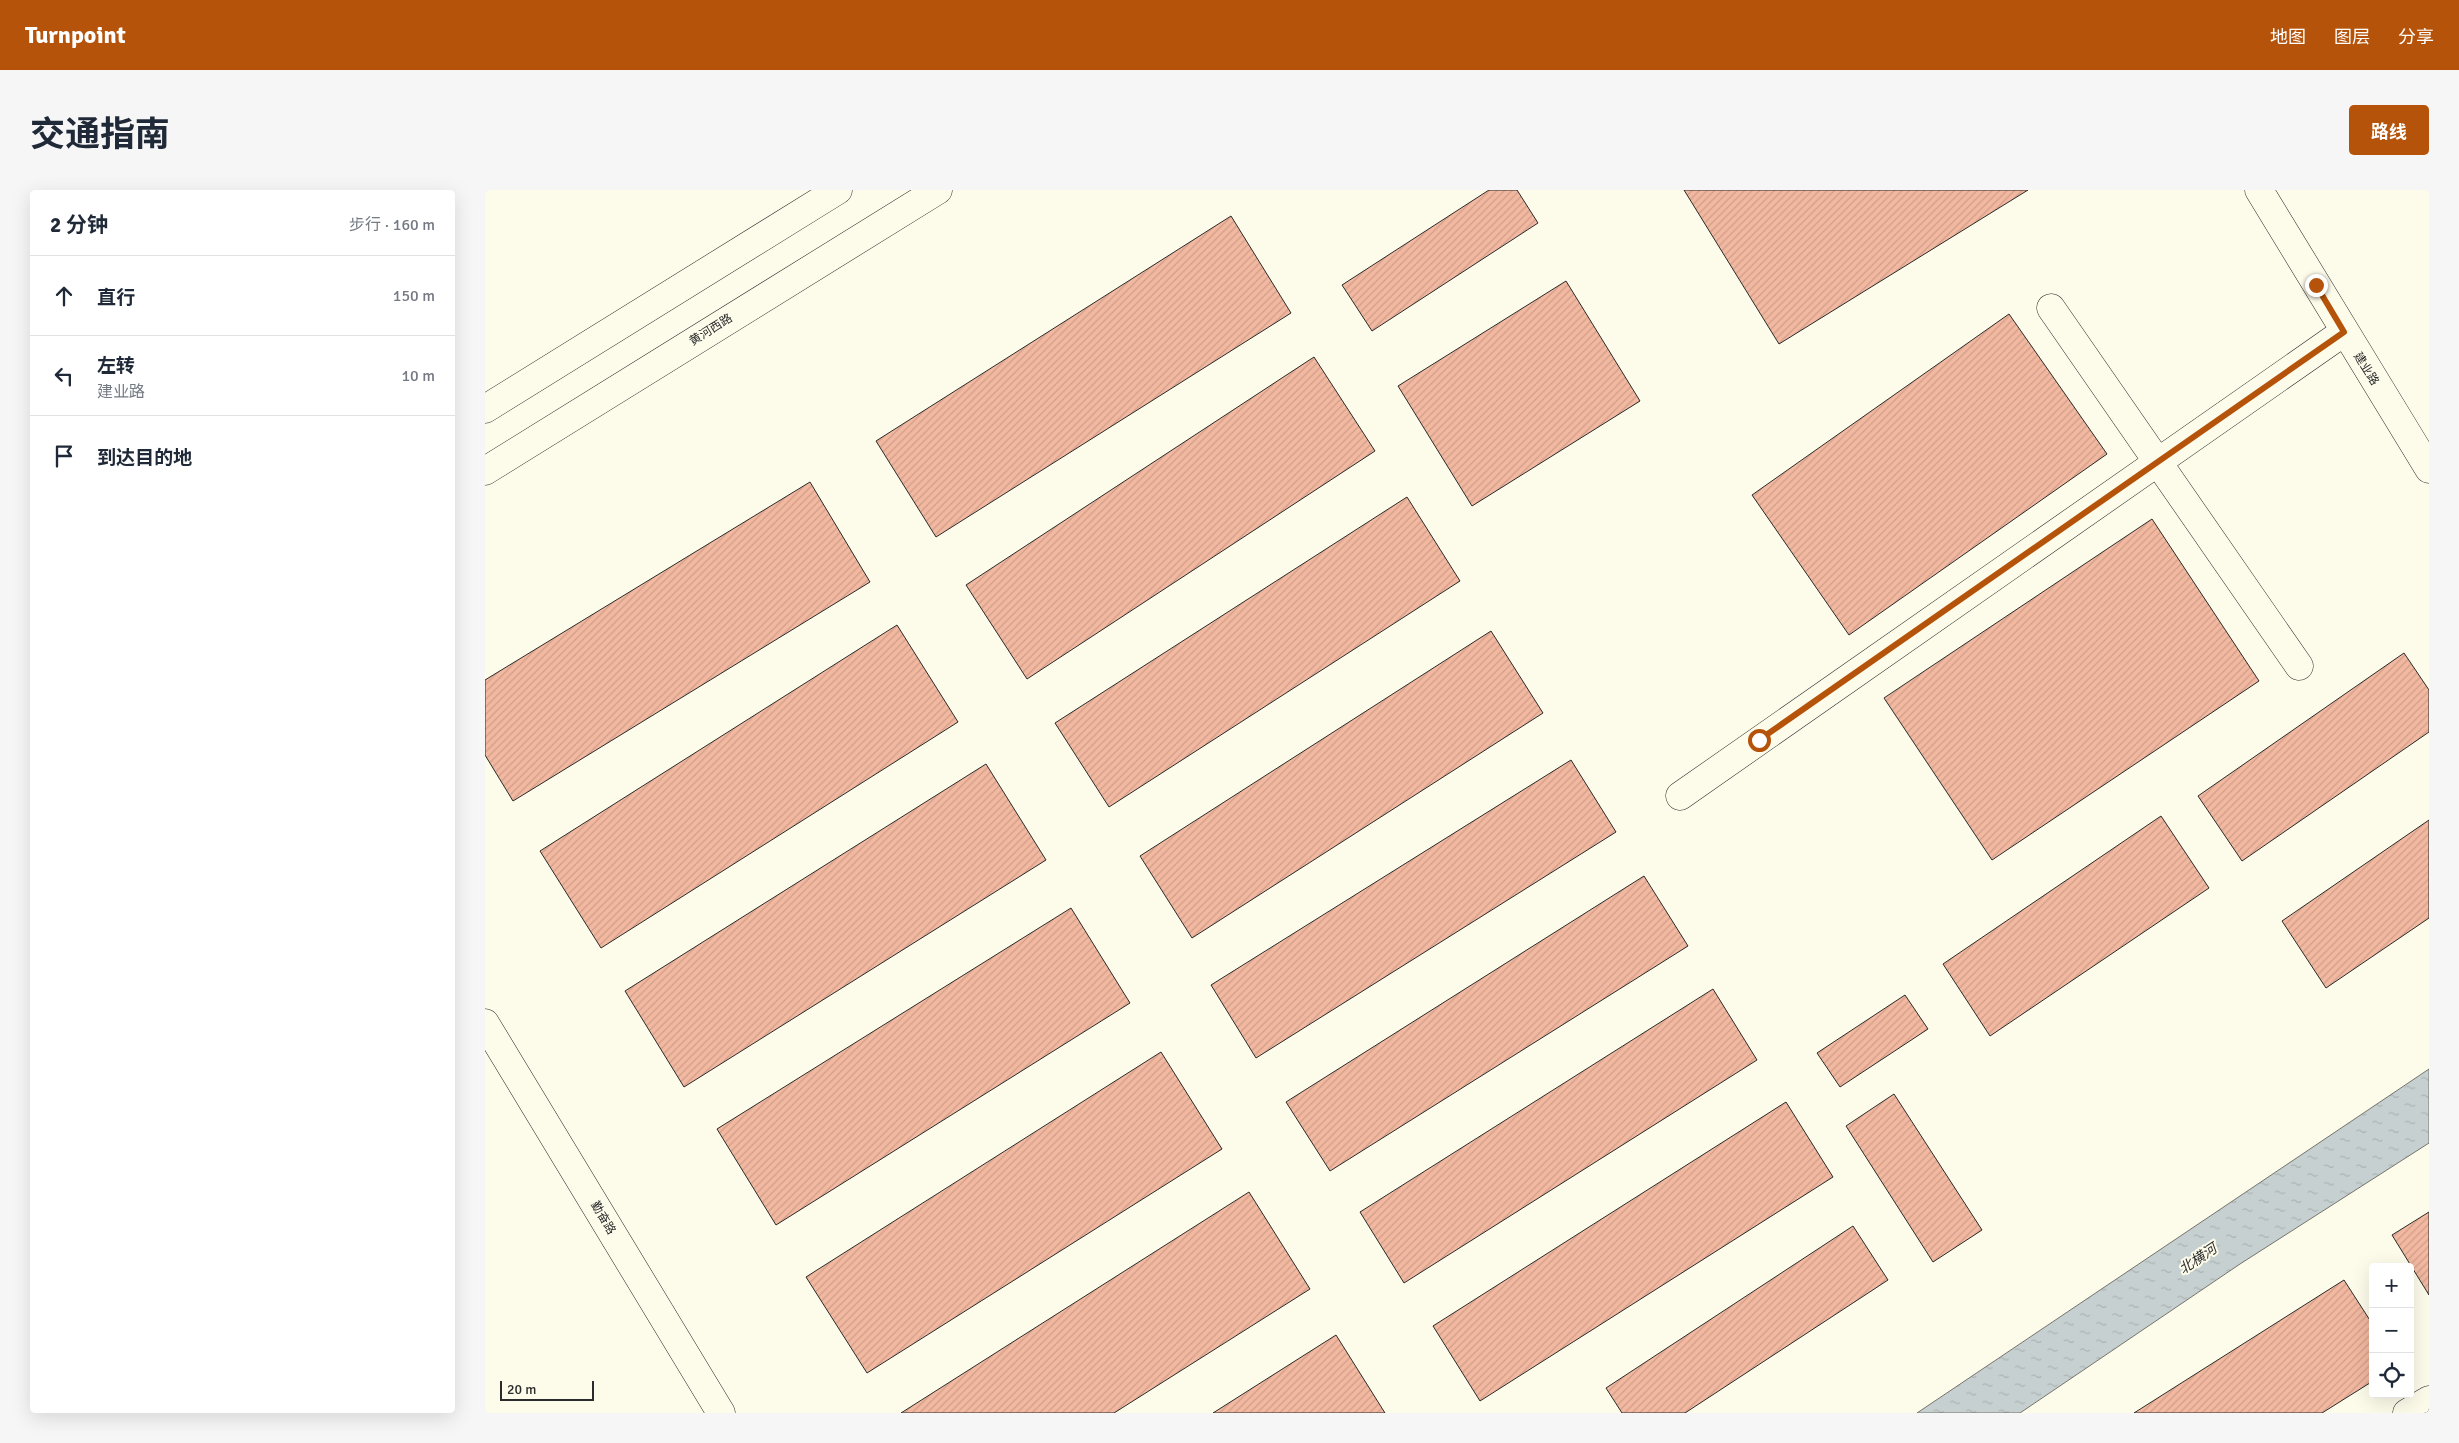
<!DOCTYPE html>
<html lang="zh">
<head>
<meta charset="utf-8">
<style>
  body { margin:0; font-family:Signika,"Noto Sans SC",sans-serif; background:#f6f6f7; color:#1f2937 }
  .controls { position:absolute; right:15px; bottom:15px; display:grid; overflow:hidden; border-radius:5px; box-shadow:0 5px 20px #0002 }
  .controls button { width:45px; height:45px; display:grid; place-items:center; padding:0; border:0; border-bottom:1px solid #e0e1e3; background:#fff; color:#1f2937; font:25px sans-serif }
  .scale { position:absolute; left:15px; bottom:12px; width:94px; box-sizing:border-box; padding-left:5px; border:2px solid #2b2b2b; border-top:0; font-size:14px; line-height:18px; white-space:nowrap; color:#2b2b2b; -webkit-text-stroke:4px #fdfbea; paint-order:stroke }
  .stop { position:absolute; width:15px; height:15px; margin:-11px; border:4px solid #b45309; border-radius:50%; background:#fff }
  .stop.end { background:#b45309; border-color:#fff; box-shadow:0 1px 5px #0008 }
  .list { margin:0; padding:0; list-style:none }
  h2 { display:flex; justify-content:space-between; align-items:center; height:65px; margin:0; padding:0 20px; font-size:21px }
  h2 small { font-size:16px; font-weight:400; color:#747a83 }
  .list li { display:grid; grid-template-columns:32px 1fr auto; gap:15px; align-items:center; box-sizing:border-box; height:80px; padding:0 20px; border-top:1px solid #e0e1e3 }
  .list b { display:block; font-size:19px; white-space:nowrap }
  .list p { margin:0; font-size:16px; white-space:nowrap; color:#747a83 }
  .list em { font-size:16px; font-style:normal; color:#747a83 }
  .icon { flex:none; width:28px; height:28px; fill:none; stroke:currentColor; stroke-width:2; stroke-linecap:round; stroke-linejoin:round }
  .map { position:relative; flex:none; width:1944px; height:1223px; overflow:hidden; border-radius:5px }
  header { display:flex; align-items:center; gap:30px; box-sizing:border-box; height:70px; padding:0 25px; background:#b45309; color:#fff }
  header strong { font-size:24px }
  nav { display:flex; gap:28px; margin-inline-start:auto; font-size:18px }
  .intro { display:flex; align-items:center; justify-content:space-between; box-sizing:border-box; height:120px; padding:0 30px }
  h1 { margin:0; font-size:35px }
  .button { padding:12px 22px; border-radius:5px; background:#b45309; color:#fff; font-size:18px; font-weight:700 }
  main { display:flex; gap:30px; padding:0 30px }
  aside { flex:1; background:#fff; border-radius:5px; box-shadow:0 5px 20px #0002 }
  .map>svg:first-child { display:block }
</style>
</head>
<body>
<header>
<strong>Turnpoint</strong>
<nav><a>地图</a><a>图层</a><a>分享</a></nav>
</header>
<div class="intro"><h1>交通指南</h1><a class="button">路线</a></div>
<main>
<aside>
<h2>2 分钟<small>步行 · 160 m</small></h2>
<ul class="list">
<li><svg class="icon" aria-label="ahead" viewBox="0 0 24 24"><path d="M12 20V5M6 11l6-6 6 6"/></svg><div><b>直行</b></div><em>150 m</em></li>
<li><svg class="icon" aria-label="left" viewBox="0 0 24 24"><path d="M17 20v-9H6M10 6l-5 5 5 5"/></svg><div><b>左转</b><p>建业路</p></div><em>10 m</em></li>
<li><svg class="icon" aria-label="arrive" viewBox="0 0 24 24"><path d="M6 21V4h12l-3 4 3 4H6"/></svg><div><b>到达目的地</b></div></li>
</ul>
</aside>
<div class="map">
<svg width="1944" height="1223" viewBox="0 0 1944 1223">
  <defs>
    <pattern id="water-ripples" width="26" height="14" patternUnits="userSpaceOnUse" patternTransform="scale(1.25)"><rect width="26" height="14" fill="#c7d0d0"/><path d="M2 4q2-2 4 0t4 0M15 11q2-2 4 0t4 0" fill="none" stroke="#abb3b3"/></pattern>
    <pattern id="building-hatch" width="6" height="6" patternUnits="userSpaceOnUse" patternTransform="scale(1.25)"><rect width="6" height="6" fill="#f2b8a0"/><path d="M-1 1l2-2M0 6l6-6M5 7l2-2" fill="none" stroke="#d09e8a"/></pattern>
  </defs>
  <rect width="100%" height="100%" fill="#fdfbea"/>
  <path fill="url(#water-ripples)" stroke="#74746e" d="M1944 879V953L1755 1074 1535 1223H1432Z"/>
  <path fill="url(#building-hatch)" stroke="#2b2b2b" d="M1004 0H1032L1053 33 887 141 857 95Z
    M1199 0H1543L1294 154Z
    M746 26 806 123 451 347 391 251Z
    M1081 91 1155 211 987 316 913 196Z
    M1524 124 1622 264 1364 445 1267 305Z
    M829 167 890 261 542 489 481 395Z
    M325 292 385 392 28 611 0 565V490Z
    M922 307 975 391 624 617 570 533Z
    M1667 329 1774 491 1507 670 1399 508Z
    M412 435 473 532 116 758 55 661Z
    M1006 441 1058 523 707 748 655 666Z
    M1919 463 1944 500V542L1757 671 1713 606Z
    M1086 570 1131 642 771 868 726 795Z
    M501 574 561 670 199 897 140 801Z
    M1676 626 1724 698 1505 846 1458 774Z
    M1944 630V728L1841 798 1797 731Z
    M1159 686 1203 756 845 981 801 912Z
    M586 718 645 813 291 1035 232 939Z
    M1228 799 1272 870 919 1093 875 1022Z
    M1420 805 1443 839 1355 897 1332 863Z
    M676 862 737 959 382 1183 321 1087Z
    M1409 904 1497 1040 1448 1072 1361 936Z
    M1301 912 1348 987 995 1211 948 1136Z
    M764 1002 825 1099 629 1223H416Z
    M1944 1022V1105L1907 1045Z
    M1368 1036 1403 1090 1200 1223H1137L1121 1198Z
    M1859 1090 1888 1135V1191L1837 1223H1649Z
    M851 1145 900 1223H728Z"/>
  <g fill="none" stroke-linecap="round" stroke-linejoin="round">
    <g stroke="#2b2b2b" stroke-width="29">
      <path id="minor" d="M1774 0 1944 279
        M1566 118 1814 476
        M1195 606 1859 142
        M0 833 236 1223
        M1922 1223 1944 1210"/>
    </g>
    <g stroke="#2b2b2b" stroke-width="29">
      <path id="major" d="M0 219 353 0
        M0 281 453 0"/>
    </g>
    <use href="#minor" stroke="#fdfbea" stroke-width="28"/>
    <use href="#major" stroke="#fdfbea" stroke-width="28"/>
  </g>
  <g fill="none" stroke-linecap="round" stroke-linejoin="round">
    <path stroke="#b45309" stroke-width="6" d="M1274 550 1859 142 1831 95"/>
  </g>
  <g text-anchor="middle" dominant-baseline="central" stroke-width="4" stroke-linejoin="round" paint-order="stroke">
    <g font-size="12" fill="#2b2b2b" stroke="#fdfbea">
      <text transform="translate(226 140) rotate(-32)">黄河西路</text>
      <text transform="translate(1881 179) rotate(58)">建业路</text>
      <text transform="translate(118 1028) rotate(59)">勤奋路</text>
    </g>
    <g font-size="14" font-style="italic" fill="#2b2b2b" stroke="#fdfbea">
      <text transform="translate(1713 1069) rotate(-34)">北横河</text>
    </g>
  </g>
</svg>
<div class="controls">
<button>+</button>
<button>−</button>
<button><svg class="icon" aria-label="locate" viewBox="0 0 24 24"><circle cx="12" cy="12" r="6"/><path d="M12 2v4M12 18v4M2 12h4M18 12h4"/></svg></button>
</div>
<div class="scale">20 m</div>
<div class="stop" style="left:1274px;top:550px"></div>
<div class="stop end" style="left:1831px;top:95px"></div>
</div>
</main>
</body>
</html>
